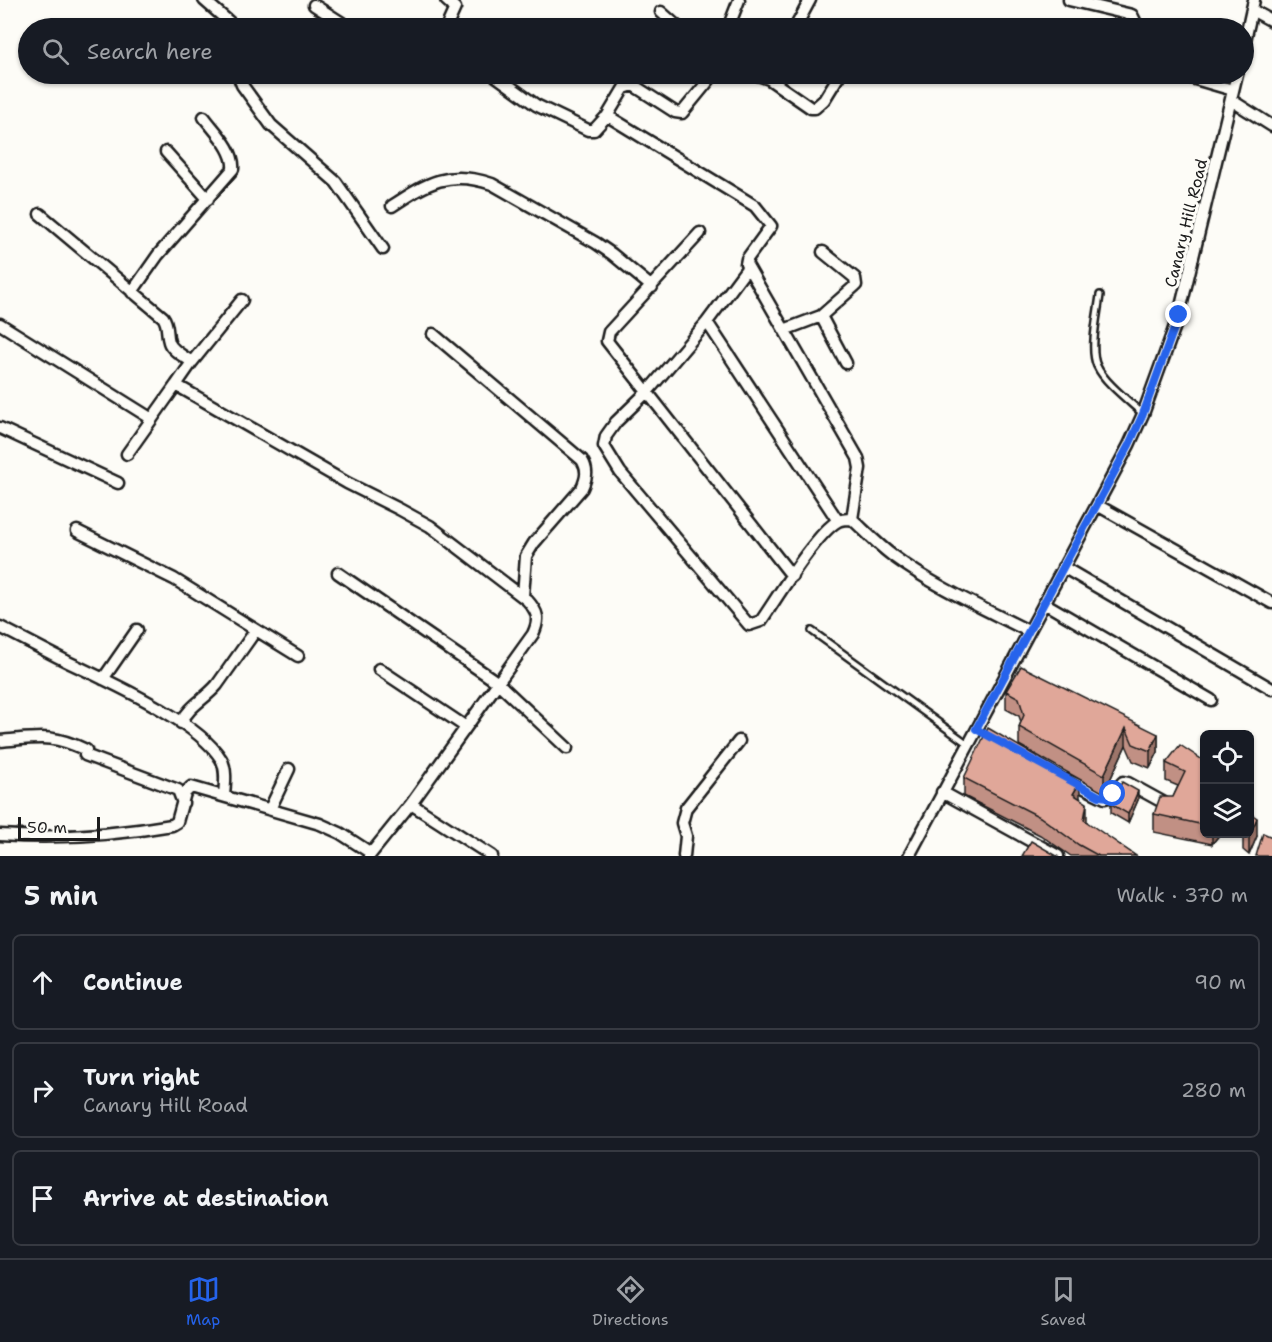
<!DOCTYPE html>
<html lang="en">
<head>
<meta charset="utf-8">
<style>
  body { margin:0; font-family:"Shantell Sans",sans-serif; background:#242831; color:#f1f3f6 }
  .controls { position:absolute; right:18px; bottom:18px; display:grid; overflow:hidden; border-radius:9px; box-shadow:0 2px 4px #0004 }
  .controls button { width:54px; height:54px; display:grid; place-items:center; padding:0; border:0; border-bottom:2px solid #363941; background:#171b24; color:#f1f3f6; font:30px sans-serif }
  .scale { position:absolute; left:18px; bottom:15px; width:82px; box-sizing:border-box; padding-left:6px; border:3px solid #1c1c1c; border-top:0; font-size:16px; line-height:21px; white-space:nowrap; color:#1c1c1c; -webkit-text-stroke:4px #fdfcf7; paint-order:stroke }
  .stop { position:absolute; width:18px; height:18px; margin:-14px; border:4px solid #2563eb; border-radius:50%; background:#fff }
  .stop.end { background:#2563eb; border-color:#fff; box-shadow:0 2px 6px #0008 }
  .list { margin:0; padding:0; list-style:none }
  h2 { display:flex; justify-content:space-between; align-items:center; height:78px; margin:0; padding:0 24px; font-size:26px }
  h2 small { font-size:20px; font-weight:400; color:#9ea1a6 }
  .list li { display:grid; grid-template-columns:39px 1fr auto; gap:18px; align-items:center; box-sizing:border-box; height:96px; margin:0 12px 12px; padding:0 12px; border:2px solid #363941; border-radius:9px }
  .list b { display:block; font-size:22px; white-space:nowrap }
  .list p { margin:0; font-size:20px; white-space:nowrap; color:#9ea1a6 }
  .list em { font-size:20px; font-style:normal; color:#9ea1a6 }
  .icon { flex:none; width:33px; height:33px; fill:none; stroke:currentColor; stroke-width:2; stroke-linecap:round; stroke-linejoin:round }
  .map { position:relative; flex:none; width:1272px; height:856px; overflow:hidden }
  .search { position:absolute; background:#171b24; box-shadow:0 2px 4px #0004; left:18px; right:18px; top:18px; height:66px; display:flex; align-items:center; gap:15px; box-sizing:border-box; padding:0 21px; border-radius:33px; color:#9ea1a6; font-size:22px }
  .sheet { height:402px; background:#171b24 }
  nav { display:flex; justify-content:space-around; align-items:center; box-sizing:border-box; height:84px; border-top:2px solid #363941; background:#171b24; font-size:16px; color:#9ea1a6 }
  nav a { display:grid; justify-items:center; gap:3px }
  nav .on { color:#2563eb }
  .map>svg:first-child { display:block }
</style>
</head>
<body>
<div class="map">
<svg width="1272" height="856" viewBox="0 0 1272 856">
  <rect width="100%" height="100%" fill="#fdfcf7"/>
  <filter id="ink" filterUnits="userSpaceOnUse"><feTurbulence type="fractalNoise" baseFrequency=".0167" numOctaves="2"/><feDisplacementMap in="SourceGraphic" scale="12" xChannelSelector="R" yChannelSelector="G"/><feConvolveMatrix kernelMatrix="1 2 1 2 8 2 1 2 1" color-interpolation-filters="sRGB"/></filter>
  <g filter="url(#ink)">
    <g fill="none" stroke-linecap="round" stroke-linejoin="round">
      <g stroke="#1c1c1c" stroke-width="10">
        <path id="lane" d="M1100 295C1098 313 1089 349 1097 366 1104 382 1129 401 1143 414
          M812 631 968 744"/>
      </g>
      <g stroke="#1c1c1c" stroke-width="15">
        <path id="street" d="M204 0 236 28
          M446 0 455 8 446 28
          M1069 0 1132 15 1135 21 1133 28
          M314 5 350 28
          M1252 10 1272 21
          M661 12 679 28
          M728 28 739 0
          M795 28 810 0
          M1244 45 1254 0
          M243 74 240 80 242 85 271 125 336 182 383 249
          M493 74 536 105 588 130H594L605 118H611L755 206 771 226 747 259 746 264 748 267
          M755 74 769 79 811 108H815L824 100 840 74
          M1178 74 1233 90
          M1231 100 1272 126
          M606 118 624 88 633 85 675 112 682 113 714 74
          M166 152 208 199
          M392 206C427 183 449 169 492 184L596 243 612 254 652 287
          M40 214 163 317C169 325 166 333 169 342 171 350 185 357 192 362L176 385 347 483 399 509 430 526 527 600C538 612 540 619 533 634L411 804 369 856
          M700 233 609 332 607 341 792 576
          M132 292 158 255 233 169C235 150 215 132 204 117
          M821 316 846 363
          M707 322 838 521
          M0 324 152 419
          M784 330 821 316 856 285 855 278 823 252
          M433 334 582 460C588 470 587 477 582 488L534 543 526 556 523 596
          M192 362 242 300
          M0 428 118 483
          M127 454 176 385
          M1097 505 1272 603
          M852 519C847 519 842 519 838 521 816 533 777 598 761 621L749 625 620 472 604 446 606 436 616 422 648 391 707 322 748 267 858 458 860 468 852 519C865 531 878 545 893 556 935 587 983 608 1028 631
          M77 531 174 579 298 656
          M1063 567 1272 689
          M338 573 497 682 567 748
          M1044 603 1211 700
          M0 627C22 638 44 650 66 661 107 681 197 720 221 759 227 769 225 784 224 795
          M379 669 466 727
          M103 679 137 630
          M181 723C189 706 205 699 217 685L256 630
          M0 741C38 738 51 733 86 750
          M85 755 178 790 183 803
          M1068 780 1105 798 1109 797 1123 782 1128 783 1168 805
          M942 792 1058 856
          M411 804 492 856
          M270 809 289 769
          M0 835C58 839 115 835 172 825L177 822 185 793 191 787 320 824 340 833 371 853
          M684 856 686 836 682 823 686 808 739 741
          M909 856 1129 445 1143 414 1179 315 1237 74"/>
      </g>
      <use href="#lane" stroke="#fdfcf7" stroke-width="5"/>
      <use href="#street" stroke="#fdfcf7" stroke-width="10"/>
    </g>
    <path fill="#c19084" stroke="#1c1c1c" stroke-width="1.5" d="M1006 691 1158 734V752L1150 768 1133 761 1126 745 1104 793 1019 745V727L1021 722 1019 716 1006 709Z
      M1204 761V834H1220L1212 844 1154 832V814L1173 797 1178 786 1166 781V763Z
      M964 778 1080 798 1087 823 1136 856H1071L1040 835 964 796Z
      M1138 800 1128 823 1111 813V804Z
      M1237 834H1250L1257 836 1249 855 1243 850V837Z"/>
    <path fill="#9d756b" stroke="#1c1c1c" stroke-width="1.5" d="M1126 728V745L1104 793V775Z
      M1158 734V752L1150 768V751Z
      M1080 782V800L1073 794Z
      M1138 791V800L1128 823V814Z
      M1087 803V821L1084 838V820Z
      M1257 818V836L1249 855V837Z
      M1212 834H1220L1212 844Z"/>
    <path fill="#e0a799" stroke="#1c1c1c" stroke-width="1.5" d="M1021 666 1158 734 1150 751 1133 744 1126 728 1104 775 1019 727 1024 715 1019 698 1006 691Z
      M988 728 1080 782 1073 794 1087 803 1084 820 1136 856H1099L1079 845 1040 817 964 778Z
      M1180 745 1204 761V825L1154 814 1160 797H1173L1185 772 1166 763Z
      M1122 782 1138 791 1128 814 1111 804Z
      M1250 813 1257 818 1249 837 1245 834H1250Z
      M1263 833 1272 837V856H1256Z
      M1031 841 1057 856H1022Z"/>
  </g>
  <g fill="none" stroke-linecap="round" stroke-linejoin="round" filter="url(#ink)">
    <path stroke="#2563eb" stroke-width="8" d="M1113 794 1109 797 1099 796 976 729 1129 445 1143 414 1179 315"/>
  </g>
  <g text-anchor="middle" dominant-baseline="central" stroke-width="6" stroke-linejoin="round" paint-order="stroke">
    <g font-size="16" fill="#1c1c1c" stroke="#fdfcf7">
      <text transform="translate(1186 223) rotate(-76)">Canary Hill Road</text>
    </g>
  </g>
</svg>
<div class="controls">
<button><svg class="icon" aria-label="locate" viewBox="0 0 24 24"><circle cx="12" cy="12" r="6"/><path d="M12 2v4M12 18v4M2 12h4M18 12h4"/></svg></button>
<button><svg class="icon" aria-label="layers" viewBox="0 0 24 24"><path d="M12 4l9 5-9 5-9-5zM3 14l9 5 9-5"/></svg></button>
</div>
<div class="scale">50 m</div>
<div class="stop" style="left:1113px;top:794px"></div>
<div class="stop end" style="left:1179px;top:315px"></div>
<div class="search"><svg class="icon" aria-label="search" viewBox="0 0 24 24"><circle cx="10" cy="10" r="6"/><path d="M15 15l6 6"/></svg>Search here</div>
</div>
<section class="sheet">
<h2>5 min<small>Walk · 370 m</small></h2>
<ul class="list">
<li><svg class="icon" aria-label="ahead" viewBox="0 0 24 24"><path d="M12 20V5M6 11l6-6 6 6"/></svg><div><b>Continue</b></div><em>90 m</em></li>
<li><svg class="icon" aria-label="right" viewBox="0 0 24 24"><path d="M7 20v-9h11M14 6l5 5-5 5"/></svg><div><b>Turn right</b><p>Canary Hill Road</p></div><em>280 m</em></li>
<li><svg class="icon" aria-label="arrive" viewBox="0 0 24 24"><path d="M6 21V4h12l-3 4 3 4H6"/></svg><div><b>Arrive at destination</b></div></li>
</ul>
</section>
<nav>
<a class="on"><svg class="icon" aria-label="map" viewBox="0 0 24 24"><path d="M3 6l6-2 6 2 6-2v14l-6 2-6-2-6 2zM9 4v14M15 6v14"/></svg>Map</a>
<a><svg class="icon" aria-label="directions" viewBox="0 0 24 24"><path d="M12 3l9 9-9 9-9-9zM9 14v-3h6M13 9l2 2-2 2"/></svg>Directions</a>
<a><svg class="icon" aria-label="saved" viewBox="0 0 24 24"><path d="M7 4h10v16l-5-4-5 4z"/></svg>Saved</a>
</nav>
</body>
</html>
